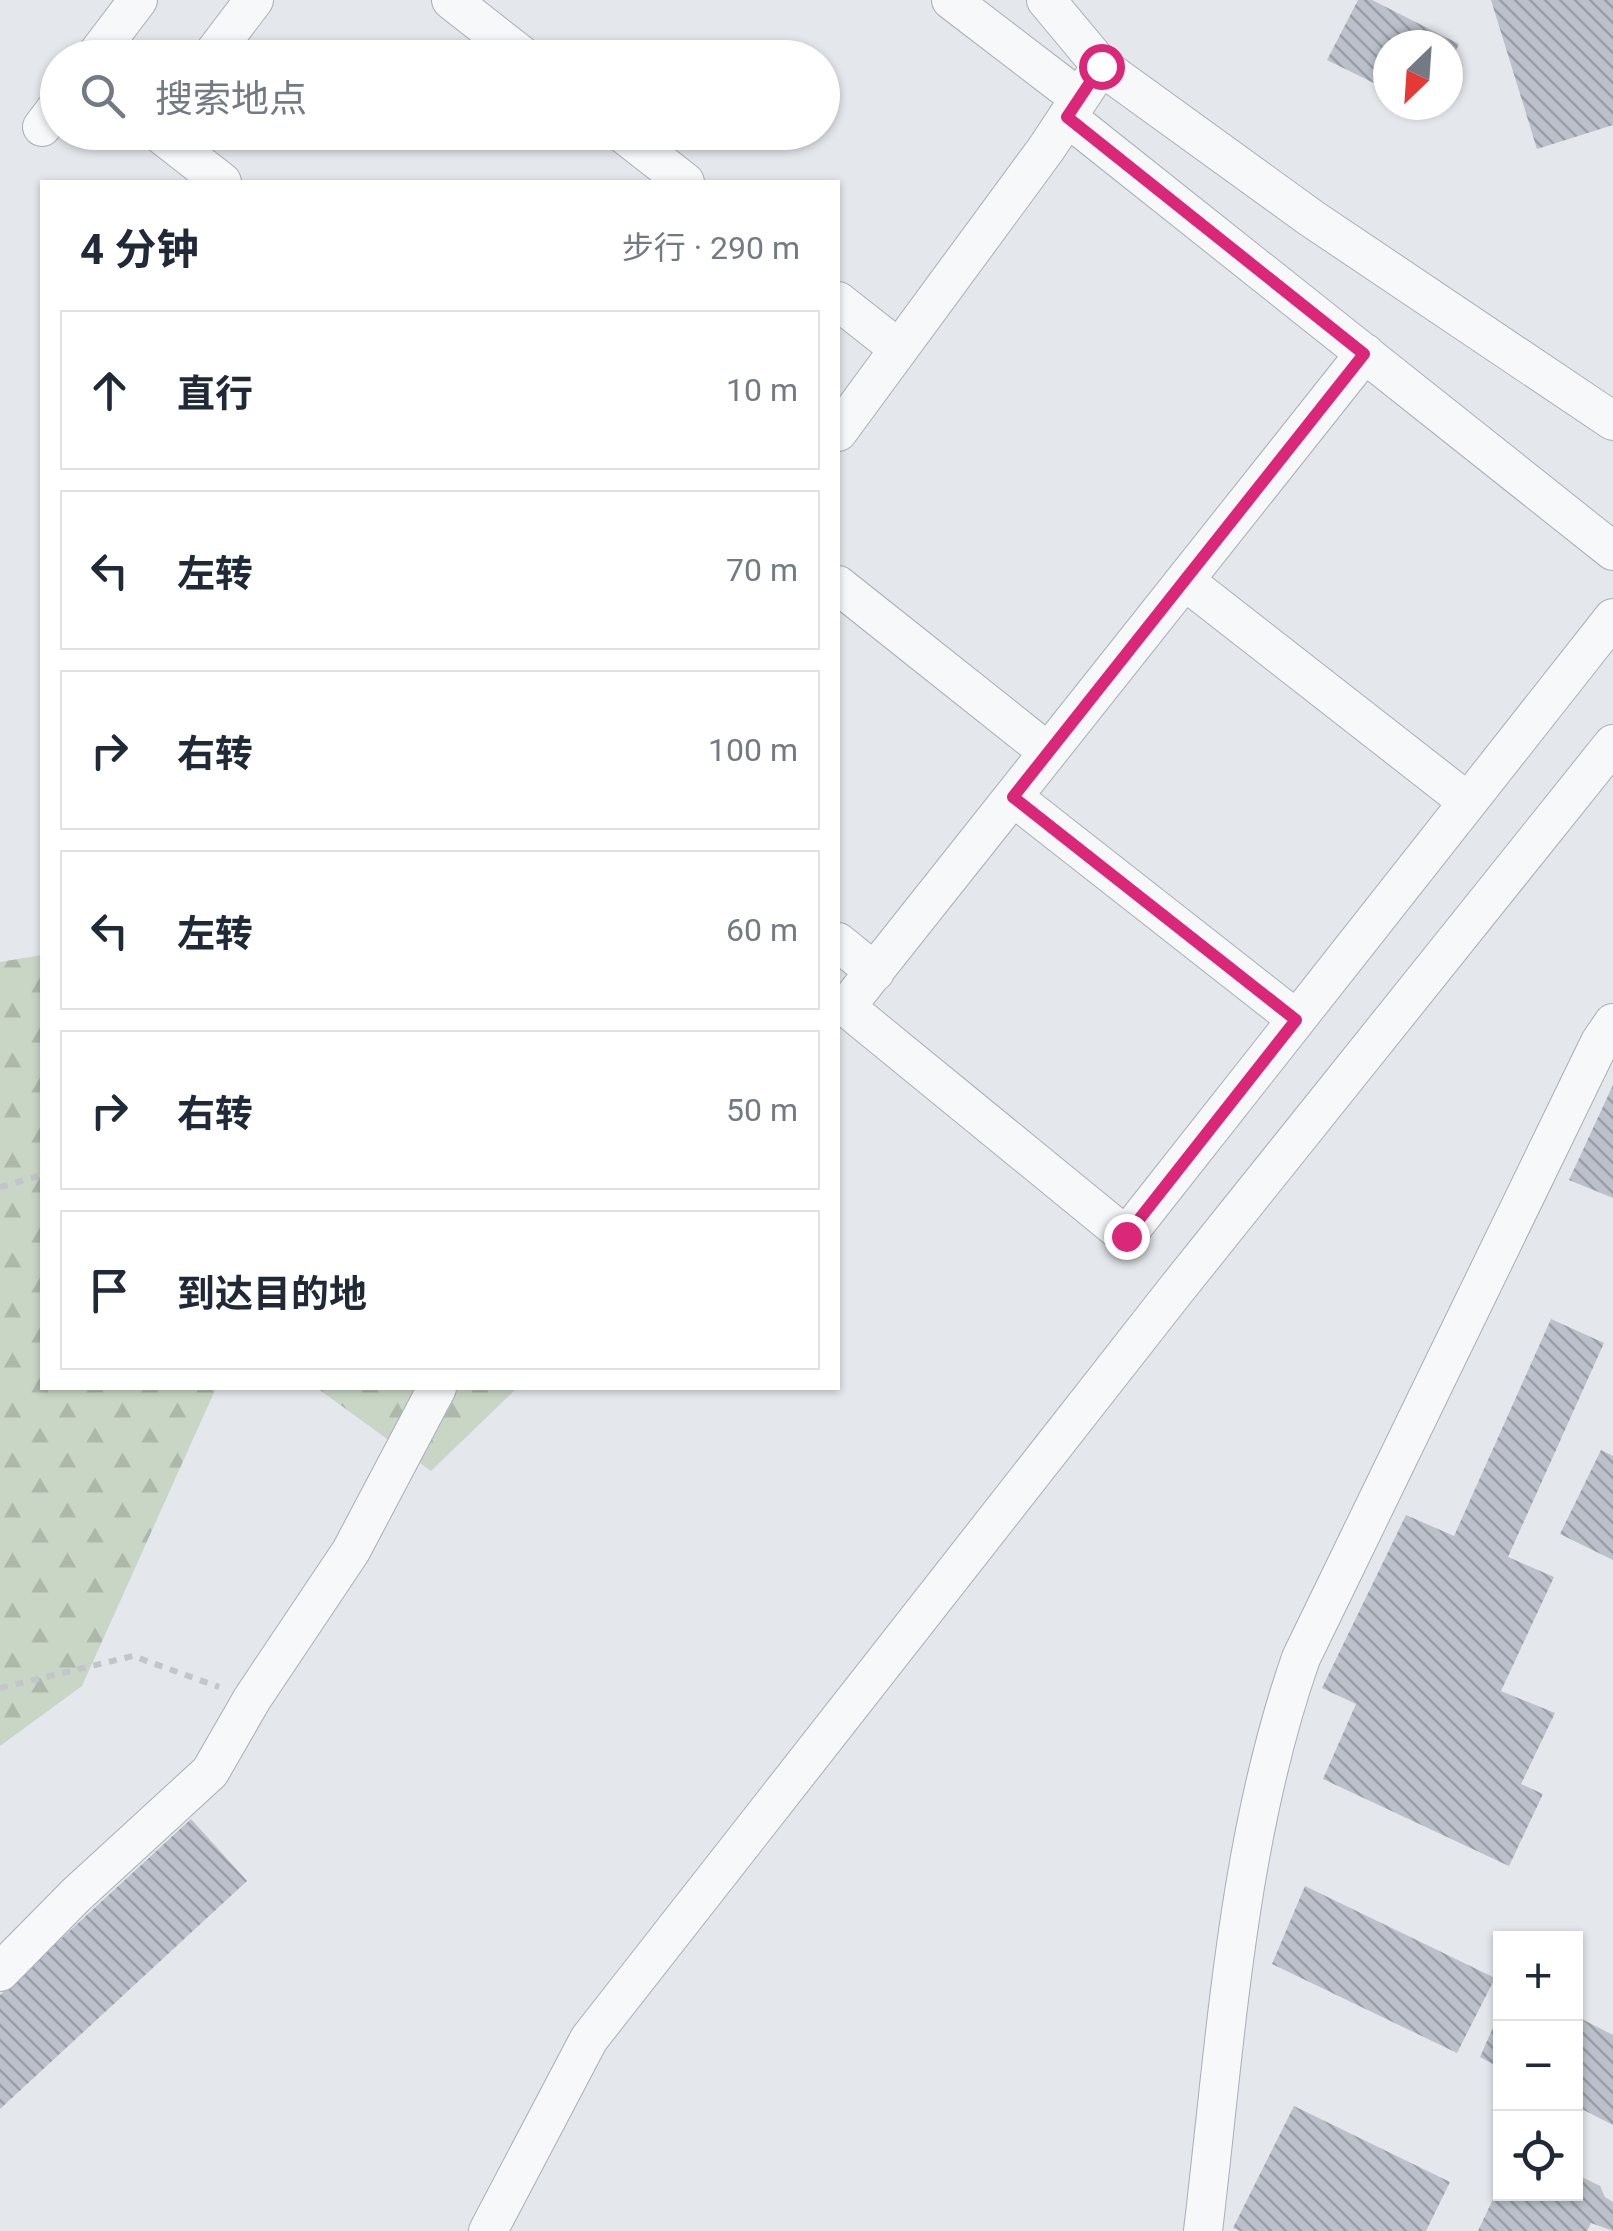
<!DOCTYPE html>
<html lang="zh">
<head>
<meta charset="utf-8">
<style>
  body { margin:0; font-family:Roboto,"Noto Sans SC",sans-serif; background:#f6f6f7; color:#1f2937 }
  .controls { position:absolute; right:30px; bottom:30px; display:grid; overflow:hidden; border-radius:0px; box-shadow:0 2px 8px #0004 }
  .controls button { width:90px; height:90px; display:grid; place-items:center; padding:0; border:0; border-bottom:2px solid #e0e1e3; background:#fff; color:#1f2937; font:50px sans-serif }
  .compass { position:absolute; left:1373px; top:30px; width:90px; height:90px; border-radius:50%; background:#fff; box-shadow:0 2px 8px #0004; rotate:205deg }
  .stop { position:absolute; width:30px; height:30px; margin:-22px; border:8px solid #db2777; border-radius:50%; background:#fff }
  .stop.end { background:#db2777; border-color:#fff; box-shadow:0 2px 10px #0008 }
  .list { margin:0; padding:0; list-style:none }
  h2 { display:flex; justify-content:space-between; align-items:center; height:130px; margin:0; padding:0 40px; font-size:42px }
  h2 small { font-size:32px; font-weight:400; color:#747a83 }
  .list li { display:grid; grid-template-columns:65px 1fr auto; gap:30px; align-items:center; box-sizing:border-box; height:160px; margin:0 20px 20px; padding:0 20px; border:2px solid #e0e1e3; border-radius:0px }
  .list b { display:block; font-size:38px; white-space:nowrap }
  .list em { font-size:32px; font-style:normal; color:#747a83 }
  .icon { flex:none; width:55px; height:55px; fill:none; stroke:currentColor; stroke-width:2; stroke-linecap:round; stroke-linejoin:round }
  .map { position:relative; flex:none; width:1613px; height:2231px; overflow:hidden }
  .search { position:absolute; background:#fff; box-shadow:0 2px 8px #0004; left:40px; top:40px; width:800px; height:110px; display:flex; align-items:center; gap:25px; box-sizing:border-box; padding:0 35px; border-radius:55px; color:#747a83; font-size:38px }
  .panel { position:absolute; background:#fff; box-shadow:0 2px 8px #0004; left:40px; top:180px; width:800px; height:1210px; border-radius:0px }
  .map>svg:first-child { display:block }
</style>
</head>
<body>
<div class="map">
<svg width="1613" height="2231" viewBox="0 0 1613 2231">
  <defs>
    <pattern id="forest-firs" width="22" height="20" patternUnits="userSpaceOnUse" patternTransform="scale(2.5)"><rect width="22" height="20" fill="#c9d6c5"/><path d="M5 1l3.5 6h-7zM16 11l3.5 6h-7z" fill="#adb8ab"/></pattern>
    <pattern id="building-back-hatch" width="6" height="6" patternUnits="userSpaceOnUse" patternTransform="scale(2.5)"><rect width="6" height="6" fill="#bbc0ca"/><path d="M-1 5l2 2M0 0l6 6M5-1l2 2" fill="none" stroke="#989da6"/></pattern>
  </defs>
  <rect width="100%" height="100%" fill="#e4e7ec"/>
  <path fill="url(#forest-firs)" d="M42 955V1388H216L82 1686 0 1746V962Z
    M317 1388H517L431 1471Z"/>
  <path fill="url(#building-back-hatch)" d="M1358 0H1372L1459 44 1448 68V45H1388V90L1327 60Z
    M1491 0H1613V125L1537 149Z
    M1613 1085V1198L1569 1180Z
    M1551 1319 1604 1343 1508 1557 1554 1577 1501 1691 1555 1713 1521 1784 1543 1794 1509 1866 1323 1779 1356 1704 1322 1688 1406 1515 1454 1536Z
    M1601 1450 1613 1456V1560L1560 1534Z
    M191 1819 247 1881 0 2109V1995Z
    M1305 1886 1495 1978 1457 2053 1272 1964Z
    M1500 2012V2068L1480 2057Z
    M1576 2016 1613 2035V2125L1576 2106Z
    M1294 2106 1450 2182 1426 2231H1240L1233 2228Z
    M1576 2174 1600 2186 1605 2197 1613 2202V2231L1591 2223 1587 2231H1478L1500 2184V2194H1576Z"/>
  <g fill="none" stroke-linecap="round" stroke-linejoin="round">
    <g stroke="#a9aeb7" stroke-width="40">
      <path id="minor" d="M451 0 525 58
        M951 0 1079 98
        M1046 0 1101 66 1311 218 1613 421
        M94 58 138 0
        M210 58 254 0
        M1067 117 1613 551
        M42 127 58 106
        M158 132 222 182
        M621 132 685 182
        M838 301 899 349
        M1365 353 846 1007 1126 1236 1613 618
        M838 432 1046 149 1101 66
        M1185 581 1468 802
        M838 585 1048 752
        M1013 797 1296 1019
        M838 942 875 972
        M0 1972 76 1895 210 1772 252 1699 351 1551 437 1388
        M488 2231 589 2039 1175 1291 1613 744
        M1203 2231C1226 2039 1237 1841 1301 1658L1600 1042 1613 1023"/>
    </g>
    <path stroke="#c2c5cb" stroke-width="6" stroke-dasharray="8 8" stroke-linecap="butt" d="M0 1187 42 1175
      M0 1688 133 1656 219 1687"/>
    <use href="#minor" stroke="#f7f8fa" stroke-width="38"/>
  </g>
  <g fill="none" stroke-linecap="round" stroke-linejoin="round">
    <path stroke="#db2777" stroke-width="12" d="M1101 66 1067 117 1364 354 1013 797 1296 1020 1126 1236"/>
  </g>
</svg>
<div class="controls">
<button>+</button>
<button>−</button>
<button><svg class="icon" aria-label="locate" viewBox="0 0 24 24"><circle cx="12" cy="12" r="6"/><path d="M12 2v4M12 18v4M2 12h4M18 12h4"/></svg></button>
</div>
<svg class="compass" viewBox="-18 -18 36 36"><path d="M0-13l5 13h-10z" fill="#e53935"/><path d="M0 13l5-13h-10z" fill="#747a83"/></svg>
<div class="stop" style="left:1101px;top:66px"></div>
<div class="stop end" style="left:1126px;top:1236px"></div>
<div class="search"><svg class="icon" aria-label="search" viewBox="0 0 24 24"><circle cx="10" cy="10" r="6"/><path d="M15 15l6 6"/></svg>搜索地点</div>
<section class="panel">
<h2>4 分钟<small>步行 · 290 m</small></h2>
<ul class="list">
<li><svg class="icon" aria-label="ahead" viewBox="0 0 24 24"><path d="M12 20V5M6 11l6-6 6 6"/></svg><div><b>直行</b></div><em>10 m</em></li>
<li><svg class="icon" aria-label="left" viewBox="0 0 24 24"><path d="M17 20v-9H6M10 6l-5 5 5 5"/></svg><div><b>左转</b></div><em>70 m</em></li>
<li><svg class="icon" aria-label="right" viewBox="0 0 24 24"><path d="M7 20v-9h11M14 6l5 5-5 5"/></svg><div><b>右转</b></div><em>100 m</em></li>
<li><svg class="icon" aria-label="left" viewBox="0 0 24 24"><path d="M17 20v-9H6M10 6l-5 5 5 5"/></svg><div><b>左转</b></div><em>60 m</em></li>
<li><svg class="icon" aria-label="right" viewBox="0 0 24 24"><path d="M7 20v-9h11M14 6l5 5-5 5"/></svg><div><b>右转</b></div><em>50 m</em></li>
<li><svg class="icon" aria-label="arrive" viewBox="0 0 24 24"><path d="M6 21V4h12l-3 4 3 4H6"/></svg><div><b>到达目的地</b></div></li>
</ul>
</section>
</div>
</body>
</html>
